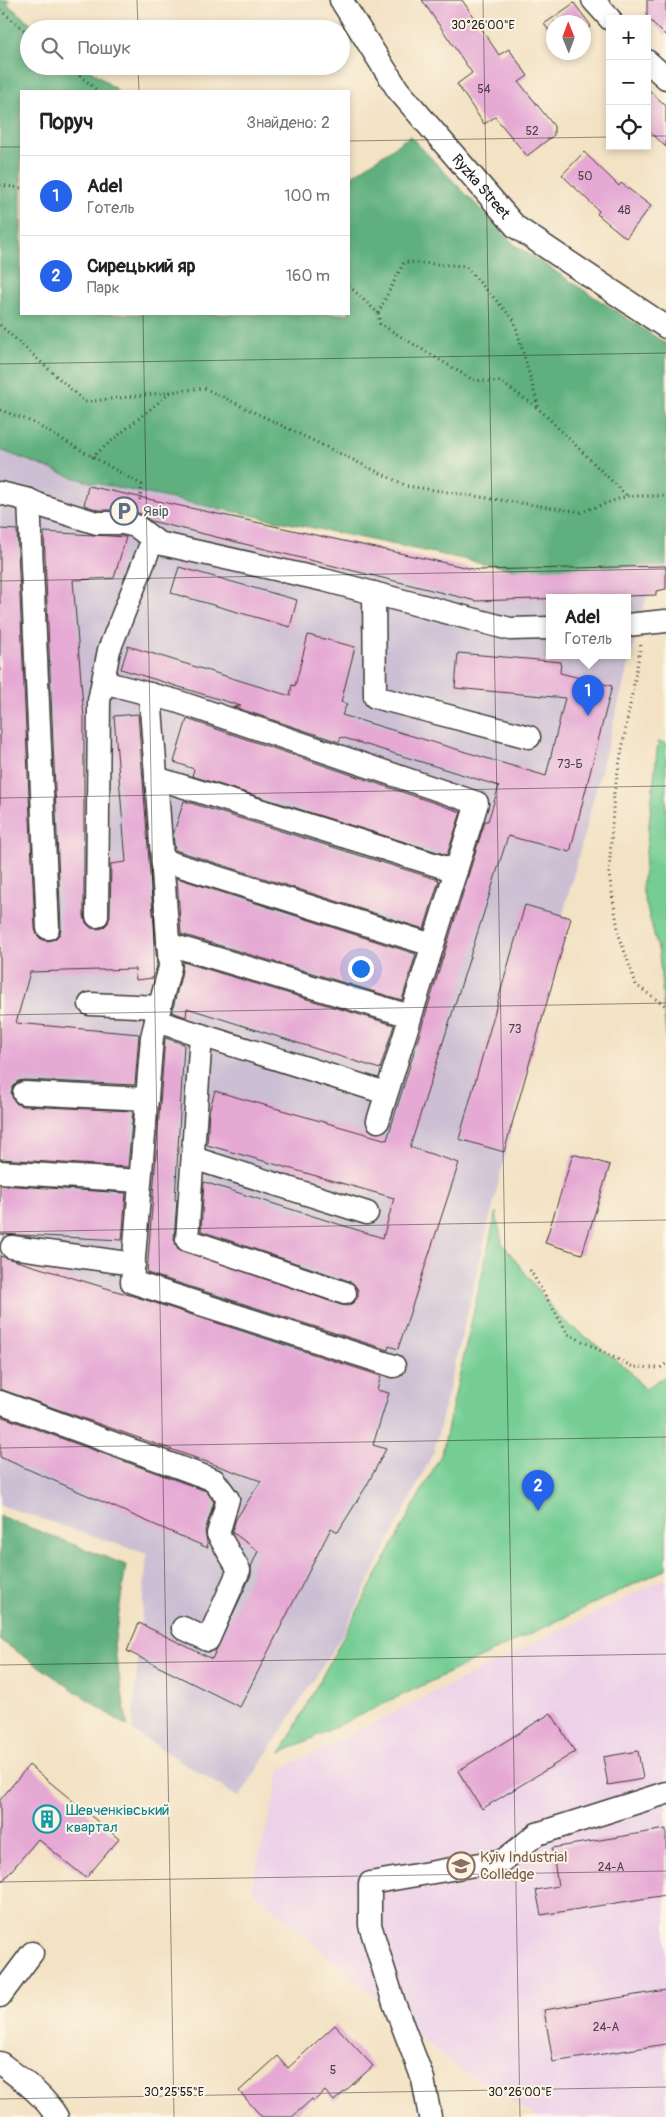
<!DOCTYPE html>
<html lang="uk">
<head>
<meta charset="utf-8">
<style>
  body { margin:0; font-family:Pangolin,sans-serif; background:#f2f2f2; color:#222 }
  .controls { position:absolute; right:15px; top:15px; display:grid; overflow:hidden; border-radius:0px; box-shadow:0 2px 8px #0003 }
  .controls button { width:45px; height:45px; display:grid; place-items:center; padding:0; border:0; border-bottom:1px solid #e0e0e0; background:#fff; color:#222; font:25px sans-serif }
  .compass { position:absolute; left:546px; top:15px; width:45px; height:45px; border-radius:50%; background:#fff; box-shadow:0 2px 8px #0003; rotate:359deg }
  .you { position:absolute; left:360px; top:968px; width:18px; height:18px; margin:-12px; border:4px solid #fff; border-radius:50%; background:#1a73e8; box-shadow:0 0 0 8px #1a73e833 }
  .badge { display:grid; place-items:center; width:32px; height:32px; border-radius:50%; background:#2563eb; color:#fff; font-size:16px; font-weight:700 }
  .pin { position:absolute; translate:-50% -41px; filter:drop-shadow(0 1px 2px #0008) }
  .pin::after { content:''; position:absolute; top:26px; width:18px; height:15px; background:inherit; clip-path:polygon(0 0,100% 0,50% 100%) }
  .popup { position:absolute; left:546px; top:594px; width:85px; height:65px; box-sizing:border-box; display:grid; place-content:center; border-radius:0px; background:#fff; filter:drop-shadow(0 1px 4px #0005); font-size:16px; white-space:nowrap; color:#767676 }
  .popup b { font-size:19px; color:#222 }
  .popup::after { content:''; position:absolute; left:50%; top:100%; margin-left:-10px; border:10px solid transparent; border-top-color:#fff }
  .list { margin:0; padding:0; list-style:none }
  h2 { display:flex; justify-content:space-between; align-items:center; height:65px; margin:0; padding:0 20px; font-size:21px }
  h2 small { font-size:16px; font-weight:400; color:#767676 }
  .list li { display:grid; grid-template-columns:32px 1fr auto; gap:15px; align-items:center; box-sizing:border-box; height:80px; padding:0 20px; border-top:1px solid #e0e0e0 }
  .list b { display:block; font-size:19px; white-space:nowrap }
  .list p { margin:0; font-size:16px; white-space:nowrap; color:#767676 }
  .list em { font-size:16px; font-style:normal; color:#767676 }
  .icon { flex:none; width:28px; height:28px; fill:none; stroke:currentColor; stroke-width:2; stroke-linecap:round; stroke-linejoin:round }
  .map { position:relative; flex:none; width:666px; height:2117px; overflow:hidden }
  .search { position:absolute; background:#fff; box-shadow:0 2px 8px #0003; left:20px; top:20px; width:330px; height:55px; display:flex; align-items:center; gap:12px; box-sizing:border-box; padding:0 18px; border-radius:28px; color:#767676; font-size:19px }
  .panel { position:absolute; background:#fff; box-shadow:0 2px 8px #0003; left:20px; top:90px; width:330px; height:225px; border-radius:0px }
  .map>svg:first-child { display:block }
</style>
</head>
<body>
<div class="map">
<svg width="666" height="2117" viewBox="0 0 666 2117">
  <rect width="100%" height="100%" fill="#fcf5e5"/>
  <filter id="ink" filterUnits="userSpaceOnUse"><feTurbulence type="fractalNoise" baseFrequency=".02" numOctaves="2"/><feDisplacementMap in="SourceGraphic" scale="10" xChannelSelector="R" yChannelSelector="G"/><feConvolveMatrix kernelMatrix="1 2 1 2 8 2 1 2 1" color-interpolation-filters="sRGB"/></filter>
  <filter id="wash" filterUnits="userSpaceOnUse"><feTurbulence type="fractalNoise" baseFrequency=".0096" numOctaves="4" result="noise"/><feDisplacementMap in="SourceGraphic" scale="20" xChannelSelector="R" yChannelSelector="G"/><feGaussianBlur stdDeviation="1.12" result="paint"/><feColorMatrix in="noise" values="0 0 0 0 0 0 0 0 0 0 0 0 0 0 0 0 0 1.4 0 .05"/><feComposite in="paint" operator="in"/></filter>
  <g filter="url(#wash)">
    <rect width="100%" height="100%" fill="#f3e2c4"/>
    <path fill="#edd1e9" d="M666 1578V2117H538L445 2059 251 1889 281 1769Z"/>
    <path fill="#ccbfd4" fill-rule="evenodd" d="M0 450 72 477 194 504 529 591 649 587 563 915 434 1451 343 1634 239 1798 132 1730 147 1554 0 1505ZM549 597H627V655H549Z"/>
    <path fill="#74cd94" stroke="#487458" d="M658 742 666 743V1038L659 953 642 889Z
      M496 1212 502 1243 559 1317 628 1369 644 1389 666 1376V1569L281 1753 442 1453Z"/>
    <path fill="#5fb07e" stroke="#3e664d" d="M0 0H10L7 4 38 29H29V66H86L118 91H21V314H349V178L410 136 515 245 666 344V579L526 572 90 482 72 477 0 450Z
      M0 1516 126 1565 114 1646 128 1727 0 1640Z"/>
    <g id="blocks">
      <path fill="#e5a9d4" d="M422 0H462L499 55 509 49 528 76 519 82 554 126V135L527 156 495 117 484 124 457 84 472 73Z
        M647 0H666V36L647 17Z
        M574 3 591 26 584 32V22H554V37L544 24Z
        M647 88 666 106V147L647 129Z
        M584 152 619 186 621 183 651 206 626 238 597 214 599 211 562 175Z
        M88 486 478 570 666 566V589L656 591V595L476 601 151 521 139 513 123 510H99L84 505Z
        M0 529 17 530 35 929 37 935 42 940 48 941 55 939 60 934 61 927 44 532 126 537 114 578 73 580 84 718V916L86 923 91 928 97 929 103 928 108 923 110 916 111 864 126 862 114 716 138 714 157 966 153 978 136 980 135 969 30 972 16 1023 139 1034 135 1085 25 1080 18 1081 13 1086 11 1093 13 1099 17 1104 23 1106 133 1111 128 1167 0 1159Z
        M179 567 297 600 290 627 171 593Z
        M308 635 355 647 341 702 347 704 342 715 546 776 565 698 455 688 458 653 561 662 560 673 612 686 570 852 508 836 410 1147 459 1163 398 1349 389 1346 388 1350 147 1273 165 1038 184 1044 175 1200H177L174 1239 178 1249 341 1305 348 1306 354 1302 358 1297V1290L354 1284 349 1281 201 1231 204 1182 383 1238 394 1198 207 1145 209 1111 215 1091 387 1140 485 821H488L499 786 341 737 339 742 234 707 241 706 121 669 128 646 290 696 292 685 295 686Z
        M187 719 461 812 447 855 192 776 194 769 174 762Z
        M184 801 439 880 424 929 175 850 173 835Z
        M177 878 416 954 402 1000 181 934Z
        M525 905 571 918 504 1152 459 1139Z
        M183 962 394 1025 380 1069 187 1008 186 1017 172 1012 181 976Z
        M573 1154 610 1165 582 1254 545 1243Z
        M0 1185 126 1193 122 1240 0 1234Z
        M0 1256 146 1300 381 1376 377 1390 389 1393 373 1445 386 1449 367 1485 338 1532 331 1528 240 1707 127 1651 139 1623 212 1659 251 1575V1567L258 1551 232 1532 236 1519 261 1481 0 1389Z
        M0 1416 206 1491 214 1502 205 1531 208 1548 0 1457Z
        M551 1713 575 1752 482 1809 458 1771Z
        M638 1751 643 1779 608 1785 603 1757Z
        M29 1765 119 1839 86 1878 38 1839 0 1884V1800Z
        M666 1829V1895L541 1915 536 1890 558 1886 552 1848Z
        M666 1990V2044L553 2062 544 2010Z
        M335 2025 373 2066 334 2101 325 2091 314 2101 312 2099 292 2117H262L239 2091 278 2056 288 2068Z"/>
    </g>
  </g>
  <g filter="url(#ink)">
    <use href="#blocks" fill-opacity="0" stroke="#3c3a35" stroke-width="1"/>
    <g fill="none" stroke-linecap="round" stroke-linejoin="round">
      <g stroke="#3c3a35" stroke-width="25">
        <g id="minor">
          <path id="s1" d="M341 0 398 90 516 227 666 327"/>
          <path d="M593 0 610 19"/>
          <path d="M647 61 666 78"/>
          <path d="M0 493 29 500 42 506 97 523H123L136 526 158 543 324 580 510 629 549 628"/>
          <path d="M29 500 48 928"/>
          <path d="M374 593 375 697 529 737"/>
          <path d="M627 625 666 621"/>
          <path d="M103 682 176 701 477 803 378 1121"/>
          <path d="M150 694 170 967 156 1021 386 1093"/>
          <path d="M156 778 456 871"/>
          <path d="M162 860 432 945"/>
          <path d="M97 916 99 701 109 650 153 539"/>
          <path d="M168 944 410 1016"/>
          <path d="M90 1004 160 1007"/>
          <path d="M156 1021 152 1037 132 1282 394 1366"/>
          <path d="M201 1035 187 1240 345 1293"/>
          <path d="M24 1093 147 1099"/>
          <path d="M193 1158 367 1213"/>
          <path d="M0 1172 140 1181"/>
          <path d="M12 1247 134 1264"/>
          <path d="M0 1402 214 1480 228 1499 218 1534 239 1570 208 1640 183 1628"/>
          <path d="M0 1996 32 1953"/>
          <path d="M0 2063C20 2078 44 2095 57 2117"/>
          <path d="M430 2117 423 2079 394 2003 370 1925V1883L504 1860 537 1834 666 1793"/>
        </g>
      </g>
      <path stroke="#3c3a35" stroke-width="3" stroke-dasharray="1 4" stroke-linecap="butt" d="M0 10 29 34
        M68 66 98 91
        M0 185 21 188
        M349 286 378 313 380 324 473 380 501 382 539 409
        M378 313 404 262 465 266 514 320 539 409 627 496
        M0 325 85 402 204 388 407 486 581 512 627 496H666
        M0 410 30 421 142 485 139 504
        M92 457 171 392
        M641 645 614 793 609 874 619 935 636 985 666 1006
        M530 1270 568 1334 633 1367 660 1368 666 1364"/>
      <use href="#minor" stroke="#fff" stroke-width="22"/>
    </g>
  </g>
  <path fill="none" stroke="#1c1c1c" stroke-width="1" stroke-opacity="0.45" d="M137 0 138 29M483 0 520 2117M138 66 139 91M647 136H666M349 141 610 137M0 147H21M143 314 174 2117M0 364 666 353M0 581 666 569M0 798 666 786M0 1015 666 1003M0 1232 666 1220M0 1448 666 1437M0 1665 666 1654M0 1882 666 1871M0 2099 666 2087"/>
  <defs>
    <g id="parking-ring" transform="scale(1.4375)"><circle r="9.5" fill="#fcf5e5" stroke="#5c6f8a" stroke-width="1.5"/><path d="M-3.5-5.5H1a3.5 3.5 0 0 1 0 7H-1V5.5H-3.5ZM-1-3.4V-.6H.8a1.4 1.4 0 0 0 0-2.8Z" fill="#5c6f8a"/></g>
    <g id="building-ring" transform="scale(1.4375)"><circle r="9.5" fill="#fcf5e5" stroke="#0f9aa8" stroke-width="1.5"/><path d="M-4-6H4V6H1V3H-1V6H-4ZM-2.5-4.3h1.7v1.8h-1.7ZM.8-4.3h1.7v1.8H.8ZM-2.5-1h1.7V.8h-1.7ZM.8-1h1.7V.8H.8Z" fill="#0f9aa8"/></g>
    <g id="university-ring" transform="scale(1.4375)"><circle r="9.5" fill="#fcf5e5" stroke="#8d6e63" stroke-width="1.5"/><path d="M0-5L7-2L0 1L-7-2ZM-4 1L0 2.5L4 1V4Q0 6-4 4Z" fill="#8d6e63"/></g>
  </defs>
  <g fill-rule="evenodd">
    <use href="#parking-ring" x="124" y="511"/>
    <use href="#building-ring" x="47" y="1819"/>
    <use href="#university-ring" x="461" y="1866"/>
  </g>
  <g text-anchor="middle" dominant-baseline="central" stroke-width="4" stroke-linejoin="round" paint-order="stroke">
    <g font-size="12" fill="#4e3f4a">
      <text x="484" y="89">54</text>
      <text x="532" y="131">52</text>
      <text x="585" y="176">50</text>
      <text x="624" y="210">48</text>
      <text x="570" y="764">73-Б</text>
      <text x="515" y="1029">73</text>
      <text x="611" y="1867">24-А</text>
      <text x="606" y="2027">24-А</text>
      <text x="333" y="2070">5</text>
    </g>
    <g font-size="15" fill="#1c1c1c" stroke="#fcf5e5">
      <text stroke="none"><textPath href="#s1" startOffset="234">Ryzka Street</textPath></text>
    </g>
    <g font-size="15" fill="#4e5e75" stroke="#fcf5e5" text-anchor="start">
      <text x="143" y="511">Явір</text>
    </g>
    <g font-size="15" fill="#0d838f" stroke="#fcf5e5" text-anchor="start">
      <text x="66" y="1810">Шевченківський<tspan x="66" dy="17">квартал</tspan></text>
    </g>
    <g font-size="15" fill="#785e54" stroke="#fcf5e5" text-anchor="start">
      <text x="480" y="1857">Kyiv Industrial<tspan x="480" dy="17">Colledge</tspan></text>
    </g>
  </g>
  <g font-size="12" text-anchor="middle" fill="#1c1c1c" stroke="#fcf5e5" stroke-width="4" stroke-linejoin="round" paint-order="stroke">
    <text x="483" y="29">30°26'00"E</text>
    <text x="174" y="2096">30°25'55"E</text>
    <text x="520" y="2096">30°26'00"E</text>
  </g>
</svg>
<div class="controls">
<button>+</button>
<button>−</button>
<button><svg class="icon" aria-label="locate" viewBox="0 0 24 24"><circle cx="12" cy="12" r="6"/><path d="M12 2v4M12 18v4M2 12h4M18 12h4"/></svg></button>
</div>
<svg class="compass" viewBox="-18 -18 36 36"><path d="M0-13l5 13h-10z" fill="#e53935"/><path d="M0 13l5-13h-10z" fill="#767676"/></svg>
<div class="you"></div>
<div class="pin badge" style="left:588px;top:716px">1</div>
<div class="popup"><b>Adel</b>Готель</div>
<div class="pin badge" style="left:538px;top:1511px">2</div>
<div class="search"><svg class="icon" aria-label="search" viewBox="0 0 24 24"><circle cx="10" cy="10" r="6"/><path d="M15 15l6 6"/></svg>Пошук</div>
<section class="panel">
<h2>Поруч<small>Знайдено: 2</small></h2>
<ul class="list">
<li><span class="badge">1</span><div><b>Adel</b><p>Готель</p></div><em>100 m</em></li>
<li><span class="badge">2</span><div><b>Сирецький яр</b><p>Парк</p></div><em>160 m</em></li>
</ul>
</section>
</div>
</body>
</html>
